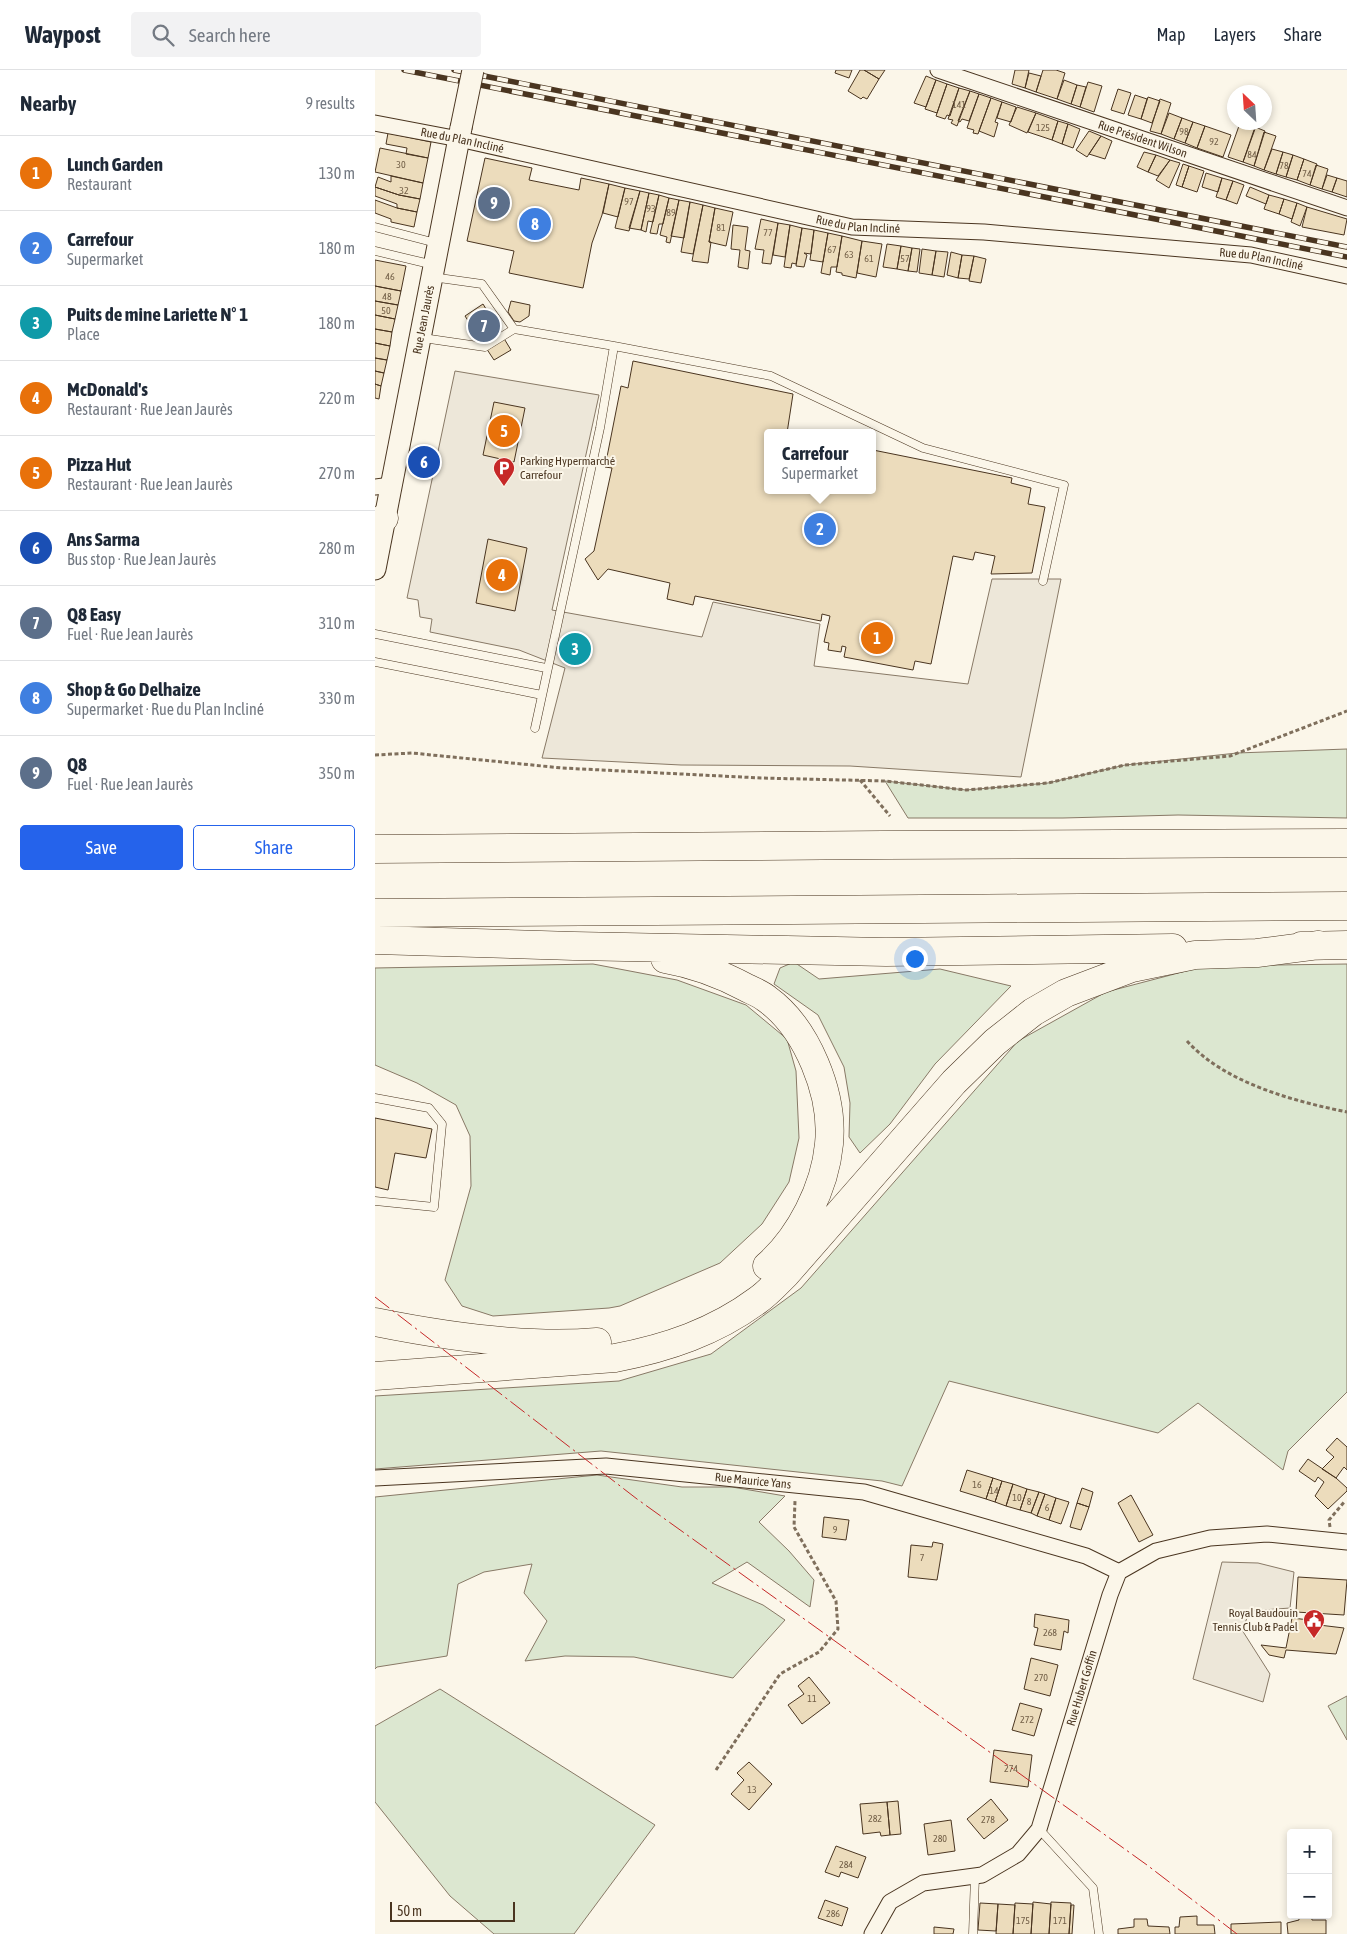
<!DOCTYPE html>
<html lang="en">
<head>
<meta charset="utf-8">
<style>
  body { margin:0; font-family:"Asap Condensed",sans-serif; background:#f2f2f3; color:#1f2937 }
  .controls { position:absolute; right:15px; bottom:15px; display:grid; overflow:hidden; border-radius:5px; box-shadow:0 2px 8px #0003 }
  .controls button { width:45px; height:45px; display:grid; place-items:center; padding:0; border:0; border-bottom:1px solid #e0e1e3; background:#fff; color:#1f2937; font:25px sans-serif }
  .compass { position:absolute; left:852px; top:15px; width:45px; height:45px; border-radius:50%; background:#fff; box-shadow:0 2px 8px #0003; rotate:335deg }
  .scale { position:absolute; left:15px; bottom:12px; width:125px; box-sizing:border-box; padding-left:5px; border:2px solid #4a3520; border-top:0; font-size:14px; line-height:18px; white-space:nowrap; color:#4a3520; -webkit-text-stroke:4px #fbf6e9; paint-order:stroke }
  .you { position:absolute; left:539px; top:888px; width:18px; height:18px; margin:-12px; border:4px solid #fff; border-radius:50%; background:#1a73e8; box-shadow:0 0 0 8px #1a73e833 }
  .badge { display:grid; place-items:center; width:32px; height:32px; border-radius:50%; background:#2563eb; color:#fff; font-size:16px; font-weight:700 }
  .pin { position:absolute; translate:-50% -50%; border:2px solid #fff; box-shadow:0 1px 5px #0006 }
  .popup { position:absolute; left:389px; top:359px; width:112px; height:65px; box-sizing:border-box; display:grid; place-content:center; border-radius:5px; background:#fff; filter:drop-shadow(0 1px 4px #0005); font-size:16px; white-space:nowrap; color:#747a83 }
  .popup b { font-size:19px; color:#1f2937 }
  .popup::after { content:''; position:absolute; left:50%; top:100%; margin-left:-10px; border:10px solid transparent; border-top-color:#fff }
  .list { margin:0; padding:0; list-style:none }
  h2 { display:flex; justify-content:space-between; align-items:center; height:65px; margin:0; padding:0 20px; font-size:21px }
  h2 small { font-size:16px; font-weight:400; color:#747a83 }
  .list li { display:grid; grid-template-columns:32px 1fr auto; gap:15px; align-items:center; box-sizing:border-box; height:75px; padding:0 20px; border-top:1px solid #e0e1e3 }
  .list b { display:block; font-size:19px; white-space:nowrap }
  .list p { margin:0; font-size:16px; white-space:nowrap; color:#747a83 }
  .list em { font-size:16px; font-style:normal; color:#747a83 }
  .actions { display:flex; gap:10px; padding:15px 20px }
  .actions a { flex:1; padding:11px 0; border:1px solid #2563eb; border-radius:5px; text-align:center; font-size:18px; color:#2563eb }
  .actions .main { background:#2563eb; color:#fff }
  .icon { flex:none; width:28px; height:28px; fill:none; stroke:currentColor; stroke-width:2; stroke-linecap:round; stroke-linejoin:round }
  .map { position:relative; flex:none; width:972px; height:1864px; overflow:hidden }
  header { display:flex; align-items:center; gap:30px; box-sizing:border-box; height:70px; padding:0 25px; background:#fff; border-bottom:1px solid #e0e1e3 }
  header strong { font-size:24px }
  nav { display:flex; gap:28px; margin-inline-start:auto; font-size:18px }
  .search { width:350px; height:45px; background:#f2f2f3; display:flex; align-items:center; gap:12px; box-sizing:border-box; padding:0 18px; border-radius:5px; color:#747a83; font-size:19px }
  main { display:flex }
  aside { flex:1; background:#fff }
  .map>svg:first-child { display:block }
</style>
</head>
<body>
<header>
<strong>Waypost</strong>
<div class="search"><svg class="icon" aria-label="search" viewBox="0 0 24 24"><circle cx="10" cy="10" r="6"/><path d="M15 15l6 6"/></svg>Search here</div>
<nav><a>Map</a><a>Layers</a><a>Share</a></nav>
</header>
<main>
<aside>
<h2>Nearby<small>9 results</small></h2>
<ul class="list">
<li><span class="badge" style="background:#e8710a">1</span><div><b>Lunch Garden</b><p>Restaurant</p></div><em>130 m</em></li>
<li><span class="badge" style="background:#3f7fe0">2</span><div><b>Carrefour</b><p>Supermarket</p></div><em>180 m</em></li>
<li><span class="badge" style="background:#0f9aa8">3</span><div><b>Puits de mine Lariette N° 1</b><p>Place</p></div><em>180 m</em></li>
<li><span class="badge" style="background:#e8710a">4</span><div><b>McDonald's</b><p>Restaurant · Rue Jean Jaurès</p></div><em>220 m</em></li>
<li><span class="badge" style="background:#e8710a">5</span><div><b>Pizza Hut</b><p>Restaurant · Rue Jean Jaurès</p></div><em>270 m</em></li>
<li><span class="badge" style="background:#1a4fb4">6</span><div><b>Ans Sarma</b><p>Bus stop · Rue Jean Jaurès</p></div><em>280 m</em></li>
<li><span class="badge" style="background:#5c6f8a">7</span><div><b>Q8 Easy</b><p>Fuel · Rue Jean Jaurès</p></div><em>310 m</em></li>
<li><span class="badge" style="background:#3f7fe0">8</span><div><b>Shop &amp; Go Delhaize</b><p>Supermarket · Rue du Plan Incliné</p></div><em>330 m</em></li>
<li><span class="badge" style="background:#5c6f8a">9</span><div><b>Q8</b><p>Fuel · Rue Jean Jaurès</p></div><em>350 m</em></li>
</ul>
<div class="actions"><a class="main">Save</a><a>Share</a></div>
</aside>
<div class="map">
<svg width="972" height="1864" viewBox="0 0 972 1864">
  <rect width="100%" height="100%" fill="#fbf6e9"/>
  <path fill="#dce7d0" stroke="#887966" d="M972 679V748L803 745 688 748H533L510 711 591 720 673 713 750 695 862 683Z
    M419 892 444 909 565 899 636 916 560 994 515 1054 485 1083 474 1067 475 1033 469 997 443 945 399 914 405 898Z
    M218 894 302 910 371 935 412 969 421 1001 424 1068 414 1112 387 1154 345 1193 245 1236 234 1238 118 1246 87 1236 70 1210 96 1116 95 1066 81 1035 42 1013 0 995V898Z
    M972 894V1322L913 1381 908 1400 823 1333 783 1363 574 1311 527 1416 507 1411 226 1381 0 1399V1326L244 1311 336 1284 426 1218 643 971 731 922 830 896Z
    M222 1405 307 1417H357L410 1426 384 1452 414 1481 439 1510 435 1537 372 1492 337 1513 388 1535 410 1550 358 1608 259 1587 190 1586 150 1591 172 1551 149 1523 157 1494 109 1502 83 1514 72 1586 2 1597 0 1599V1427Z
    M65 1619 280 1755 199 1864H119L75 1826 0 1732V1656Z
    M972 1626V1670L953 1636Z"/>
  <path fill="#ede7d9" stroke="#887966" d="M80 301 224 325 177 540 327 567 338 532 445 554 439 596 593 614 617 509H686L646 707 475 696 306 695 167 688 190 598 144 580 55 562 57 549 45 547 43 530 32 528Z
    M847 1492 883 1493 919 1502 915 1538 875 1541 867 1560 895 1604 888 1632 818 1609Z"/>
  <path fill="#ecdcbc" stroke="#4a3520" d="M461 0H477L474 8 460 3Z
    M485 0H489L504 9 492 29 488 27 486 29 473 21Z
    M489 0H510L504 9Z
    M640 0H654L650 18 637 14Z
    M668 0H681L690 3 682 29 661 22Z
    M654 3 666 6 661 22 650 18Z
    M551 6 561 10 551 37 539 33Z
    M561 10 572 14 562 43 550 39Z
    M689 10 702 15 696 34 682 29Z
    M713 12 727 16 719 42 705 37Z
    M572 14 584 18 575 46 572 45 570 49 561 46Z
    M702 15 711 17 705 37 696 34Z
    M584 18 595 21 582 56 576 53 578 50 573 49Z
    M743 19 756 23 749 44 736 40Z
    M595 21 604 24 594 51 587 49 585 52 583 51Z
    M604 24 616 28 603 64 598 63 599 60 592 58Z
    M760 25 772 29 766 49 753 45Z
    M773 27 785 31 777 53 766 49Z
    M616 28 627 32 620 52 623 53 619 67 604 61Z
    M785 29 796 33 786 64 775 61Z
    M627 32 641 37 636 52 622 48Z
    M642 37 661 43 652 63 634 55Z
    M661 43 683 51 677 70 653 62Z
    M794 43 807 48 799 69 786 64Z
    M807 48 818 52 810 73 799 69Z
    M683 51 693 54 687 74 677 70Z
    M818 52 830 56 822 78 810 73Z
    M865 53 880 59 868 92 853 87Z
    M693 54 705 59 698 78 687 74Z
    M830 56 856 65 848 87 822 78Z
    M880 57 890 61 879 96 868 92Z
    M714 61 726 66 712 87 701 80Z
    M889 62 901 66 889 100 879 96Z
    M13 63 56 72 53 88 31 84 32 78 11 74Z
    M726 66 737 71 730 89 714 84Z
    M5 78 53 88 48 113 0 102Z
    M897 79 908 82 901 104 889 100Z
    M769 82 781 85 773 102 762 97Z
    M908 82 918 85 911 107 901 104Z
    M781 85 795 90 783 106 773 102Z
    M918 85 929 89 922 110 911 107Z
    M110 88 157 98 154 110 204 120 206 108 234 114 227 145 217 173 208 218 134 203 139 181 92 171Z
    M929 89 942 94 935 115 922 110Z
    M795 90 805 93 794 118 781 110Z
    M808 94 814 96 807 117 801 115Z
    M941 95 953 99 947 119 935 115Z
    M814 96 829 101 822 122 807 117Z
    M831 103 847 108 843 122 827 117Z
    M952 105 962 108 957 122 947 119Z
    M16 106 48 113 45 129 24 125 0 117 3 107 16 112Z
    M847 108 858 111 851 130 841 127Z
    M962 108 972 111V127L957 122Z
    M858 111 869 115 862 134 851 130Z
    M234 114 250 118 243 147 228 143Z
    M0 117 24 125 45 129 42 142 22 138V134L0 126Z
    M875 117 894 125 891 134 871 126Z
    M250 118 265 121 254 161 240 158Z
    M265 121 274 123 266 160 254 158Z
    M274 123 284 125 278 152 273 151 271 162 266 160Z
    M284 125 294 128 288 154H284L282 164 275 163Z
    M894 125 909 129 904 144 889 139Z
    M294 128 304 130 295 173 291 172 292 167 285 165Z
    M909 129 922 133 917 149 904 144Z
    M0 130 22 138 42 142 39 157 16 152V149L0 143Z
    M304 130 315 132 309 168 296 166Z
    M315 132 328 135 318 184 306 182Z
    M922 133 932 137 925 156 916 152Z
    M328 135 340 138 334 172H336L333 193 317 191Z
    M932 137 972 149 969 165 927 157Z
    M340 138 358 142 351 176 334 172Z
    M386 149 403 153 396 194 387 193 389 180 380 179Z
    M403 153 415 155 410 187 398 185Z
    M358 155 373 157 370 180 375 181 373 199 363 197 365 180 356 179Z
    M415 155 427 158 421 194 417 193 416 198 409 197Z
    M427 158 439 160 436 184 429 183 432 185 429 197 421 196Z
    M439 160 453 163 448 192 435 190Z
    M453 163 467 166 462 197H456L455 205 446 203Z
    M467 166 487 171 481 208 467 205V203L461 202Z
    M487 171 507 174 501 207 482 203Z
    M512 174 526 176 522 199 508 197Z
    M526 176 537 178 533 201 522 199Z
    M537 178 545 179 542 202 533 201Z
    M547 179 561 181 557 205 544 203Z
    M561 181 573 182 569 207 557 205Z
    M576 182 587 185 583 208 572 205Z
    M587 185 599 186 594 209 583 208Z
    M599 186 611 189 606 213 594 211Z
    M0 190 31 196 26 221 0 216Z
    M0 216 26 221 23 235 0 231Z
    M0 231 23 235 20 249 0 245Z
    M136 231 155 235 154 246 145 252 139 251 133 242Z
    M108 234 136 280 119 290 90 246Z
    M0 245 20 249 17 262 0 259Z
    M0 259 17 262 15 276 0 273Z
    M0 273 15 276 12 290 0 288Z
    M0 288 12 290 9 303 0 301Z
    M258 291 418 324 412 363H392V420H498V380L637 408 636 413 656 418 653 434 670 437 657 503 616 504 620 486 600 482 598 490 578 486 556 594 540 591 538 600 469 587 471 577 467 576 466 582 453 580 454 573 449 572 455 546 447 544 446 551 320 526 318 535 292 529 295 513 233 499 223 510 210 489 219 481 237 398 230 397 246 316 253 318Z
    M0 301 9 303 6 316 0 314Z
    M0 314 6 316 4 329 0 328Z
    M119 332 150 338 139 392 108 385Z
    M113 469 152 478 140 541 101 533Z
    M0 1048 57 1059 51 1088 20 1083 13 1120 0 1117Z
    M962 1368 972 1377V1400L969 1397 961 1408 947 1399 959 1387 951 1380Z
    M933 1389 961 1408 972 1418V1421L953 1439 940 1426 949 1412 943 1407 940 1412 924 1401Z
    M592 1400 618 1408 611 1429 585 1421Z
    M618 1408 627 1411 620 1432 611 1429Z
    M627 1411 638 1414 631 1436 620 1432Z
    M638 1414 652 1419 645 1440 631 1436Z
    M707 1418 718 1422 714 1437 702 1433Z
    M652 1419 664 1422 656 1443 645 1440Z
    M664 1422 670 1424 662 1446 656 1443Z
    M670 1424 681 1428 674 1450 662 1446Z
    M756 1425 778 1465 764 1472 743 1433Z
    M681 1428 694 1432 686 1454 674 1450Z
    M702 1433 714 1437 706 1460 695 1457Z
    M449 1447 474 1450 471 1470 447 1467Z
    M558 1472 568 1474 562 1510 533 1507 536 1475 557 1477Z
    M923 1507 972 1510 969 1545 921 1542Z
    M660 1544 694 1550 693 1563 689 1561 686 1580 659 1575 663 1558 659 1557Z
    M917 1548 943 1551 944 1555 969 1558 961 1584 911 1580 909 1588 894 1585 886 1575 911 1578Z
    M656 1588 683 1595 675 1626 649 1619Z
    M434 1607 455 1633 427 1654 413 1635 429 1624 423 1616Z
    M645 1633 667 1639 659 1666 637 1660Z
    M619 1680 657 1685 653 1717 615 1712Z
    M374 1692 397 1714 374 1740 356 1724 369 1710 362 1703Z
    M616 1729 633 1750 609 1769 592 1749Z
    M523 1731 526 1764 515 1765 512 1732Z
    M512 1732 515 1765 506 1766 505 1762 488 1764 485 1734Z
    M576 1750 580 1781 553 1785 549 1754Z
    M461 1776 491 1787 483 1808 466 1802 464 1807 450 1802Z
    M450 1830 473 1838 467 1856 443 1848Z
    M658 1832 676 1834 674 1864H656Z
    M676 1832 696 1833 694 1864H674Z
    M605 1833 623 1834 621 1861 603 1860Z
    M640 1833 658 1834 656 1864H638Z
    M623 1834 640 1835 638 1864H621Z
    M696 1835H699L697 1864H694Z
    M924 1845H936L937 1850H951V1864H913L912 1853 924 1850Z
    M822 1846V1855H839L840 1864H800V1857H804L805 1847Z
    M759 1849H772L773 1856 794 1857 795 1864H743V1859L759 1857Z
    M906 1852V1864H856V1854Z
    M559 1857 579 1859 578 1864H559Z"/>
  <g fill="none" stroke-linecap="round" stroke-linejoin="round">
    <g stroke="#4a3520" stroke-width="9">
      <path id="service" d="M0 157 61 173
        M0 181 59 195
        M57 207 107 214 139 259
        M48 268 110 277 139 259 239 276 396 306 548 378 689 415 668 511
        M0 564 171 598
        M0 592 167 625
        M160 658 225 358 239 276
        M0 1028 54 1038 67 1054 59 1137 0 1131
        M664 1759 718 1818 724 1864
        M598 1864 600 1806"/>
    </g>
    <g stroke="#4a3520" stroke-width="17">
      <g id="minor">
        <path id="s1" d="M563 0 972 138"/>
        <path id="s2" d="M0 53 84 69 477 157 609 162 876 185 972 206"/>
        <path d="M0 417 16 415"/>
        <path id="s3" d="M0 1408 231 1396 489 1422 711 1486 744 1502"/>
        <path id="s4" d="M497 1864 515 1832 548 1813 607 1805 643 1784 664 1759 735 1525 744 1502 781 1481 835 1468 892 1464 972 1472"/>
      </g>
    </g>
    <g stroke="#4a3520" stroke-width="23">
      <g id="secondary">
        <path id="s5" d="M0 499 86 58"/>
      </g>
    </g>
    <g stroke="#4a3520" stroke-width="29">
      <path id="motorway" d="M0 455 9 448
        M0 779 508 775 972 773
        M0 843 972 836
        M0 870 199 876 511 882 798 878
        M926 876 972 875
        M290 889C319 894 346 904 372 918 378 921 386 924 392 929 432 958 459 1024 454 1074 450 1118 425 1167 392 1196
        M0 1252C69 1266 151 1278 222 1272
        M0 1306 240 1288C292 1278 340 1262 383 1230 393 1223 402 1213 411 1204L579 1012 620 972 658 942 691 923 757 898 820 885 882 883 944 875"/>
    </g>
    <path stroke="#7f6f5c" stroke-width="3" stroke-dasharray="4 2.5" stroke-linecap="butt" d="M0 685 37 683 187 698 386 708 510 711 591 720 673 713 750 695 855 686 972 641
      M485 710 515 746
      M812 971C850 1013 918 1031 972 1042
      M955 1457 954 1450 970 1431
      M341 1700 405 1604 444 1582 463 1559 461 1531 419 1457 420 1431"/>
    <use href="#service" stroke="#fbf6e9" stroke-width="8"/>
    <use href="#minor" stroke="#fbf6e9" stroke-width="15"/>
    <use href="#secondary" stroke="#fbf6e9" stroke-width="21"/>
    <use href="#motorway" stroke="#fbf6e9" stroke-width="28"/>
    <g stroke="#4a3520" stroke-width="5.5">
      <path id="rail" d="M29 0 972 187
        M79 0 972 177"/>
    </g>
    <use href="#rail" stroke="#fbf6e9" stroke-width="4" stroke-dasharray="11" stroke-linecap="butt"/>
    <g stroke="#4a3520" stroke-width="23" stroke-linecap="butt">
      <path id="secondary-bridge" d="M86 58 98 0"/>
    </g>
    <use href="#secondary-bridge" stroke="#fbf6e9" stroke-width="21"/>
    <path stroke="#c62828" stroke-width="1" stroke-dasharray="18 4 2.5 4" stroke-linecap="butt" d="M0 1227 262 1429 772 1795 862 1864"/>
  </g>
  <defs>
    <g id="parking-pin" transform="scale(1.125)"><path d="M0 17L-7.5 6A9.5 9.5 0 1 1 7.5 6Z" fill="#c62828" stroke="#fbf6e9"/><path d="M-3.5-5.5H1a3.5 3.5 0 0 1 0 7H-1V5.5H-3.5ZM-1-3.4V-.6H.8a1.4 1.4 0 0 0 0-2.8Z" fill="#fff"/></g>
    <g id="civic-pin" transform="scale(1.125)"><path d="M0 17L-7.5 6A9.5 9.5 0 1 1 7.5 6Z" fill="#c62828" stroke="#fbf6e9"/><path d="M-.6-6.5H3V-4.5H.6V-3L4-1V1h2V6H-6V1h2V-1L-.6-3ZM-1.2 2.5V6h2.4V2.5Z" fill="#fff"/></g>
  </defs>
  <g fill-rule="evenodd">
    <use href="#parking-pin" x="129" y="398"/>
    <use href="#civic-pin" x="939" y="1550"/>
  </g>
  <g text-anchor="middle" dominant-baseline="central" stroke-width="4" stroke-linejoin="round" paint-order="stroke">
    <g font-size="10" fill="#725f47">
      <text x="584" y="34">141</text>
      <text x="668" y="57">125</text>
      <text x="809" y="61">98</text>
      <text x="839" y="71">92</text>
      <text x="877" y="84">84</text>
      <text x="26" y="94">30</text>
      <text x="909" y="95">78</text>
      <text x="932" y="103">74</text>
      <text x="29" y="120">32</text>
      <text x="254" y="131">97</text>
      <text x="276" y="138">93</text>
      <text x="296" y="142">89</text>
      <text x="346" y="157">81</text>
      <text x="393" y="162">77</text>
      <text x="457" y="179">67</text>
      <text x="474" y="184">63</text>
      <text x="494" y="188">61</text>
      <text x="530" y="188">57</text>
      <text x="15" y="206">46</text>
      <text x="12" y="226">48</text>
      <text x="11" y="240">50</text>
      <text x="602" y="1414">16</text>
      <text x="619" y="1420">14</text>
      <text x="642" y="1427">10</text>
      <text x="654" y="1431">8</text>
      <text x="672" y="1437">6</text>
      <text x="460" y="1459">9</text>
      <text x="547" y="1487">7</text>
      <text x="675" y="1562">268</text>
      <text x="666" y="1607">270</text>
      <text x="437" y="1628">11</text>
      <text x="652" y="1649">272</text>
      <text x="636" y="1698">274</text>
      <text x="377" y="1719">13</text>
      <text x="500" y="1748">282</text>
      <text x="613" y="1749">278</text>
      <text x="565" y="1768">280</text>
      <text x="471" y="1794">284</text>
      <text x="458" y="1843">286</text>
      <text x="648" y="1850">175</text>
      <text x="685" y="1850">171</text>
    </g>
    <g font-size="12" fill="#4a3520" stroke="#fbf6e9">
      <text stroke="none"><textPath href="#s1" startOffset="216">Rue Président Wilson</textPath></text>
      <text stroke="none"><textPath href="#s2" startOffset="89">Rue du Plan Incliné</textPath></text>
      <text stroke="none"><textPath href="#s2" startOffset="494">Rue du Plan Incliné</textPath></text>
      <text stroke="none"><textPath href="#s2" startOffset="899">Rue du Plan Incliné</textPath></text>
      <text stroke="none"><textPath href="#s5" startOffset="254">Rue Jean Jaurès</textPath></text>
      <text stroke="none"><textPath href="#s3" startOffset="379">Rue Maurice Yans</textPath></text>
      <text stroke="none"><textPath href="#s4" startOffset="356">Rue Hubert Goffin</textPath></text>
    </g>
    <g font-size="12" fill="#4a3520" stroke="#fbf6e9" text-anchor="start">
      <text x="145" y="391">Parking Hypermarché<tspan x="145" dy="14">Carrefour</tspan></text>
      <text x="923" y="1543" text-anchor="end">Royal Baudouin<tspan x="923" dy="14">Tennis Club &amp; Padel</tspan></text>
    </g>
  </g>
</svg>
<div class="controls">
<button>+</button>
<button>−</button>
</div>
<svg class="compass" viewBox="-18 -18 36 36"><path d="M0-13l5 13h-10z" fill="#e53935"/><path d="M0 13l5-13h-10z" fill="#747a83"/></svg>
<div class="scale">50 m</div>
<div class="you"></div>
<div class="pin badge" style="left:502px;top:568px;background:#e8710a">1</div>
<div class="pin badge" style="left:445px;top:459px;background:#3f7fe0">2</div>
<div class="popup"><b>Carrefour</b>Supermarket</div>
<div class="pin badge" style="left:200px;top:579px;background:#0f9aa8">3</div>
<div class="pin badge" style="left:127px;top:505px;background:#e8710a">4</div>
<div class="pin badge" style="left:129px;top:361px;background:#e8710a">5</div>
<div class="pin badge" style="left:49px;top:392px;background:#1a4fb4">6</div>
<div class="pin badge" style="left:109px;top:256px;background:#5c6f8a">7</div>
<div class="pin badge" style="left:160px;top:154px;background:#3f7fe0">8</div>
<div class="pin badge" style="left:119px;top:133px;background:#5c6f8a">9</div>
</div>
</main>
</body>
</html>
